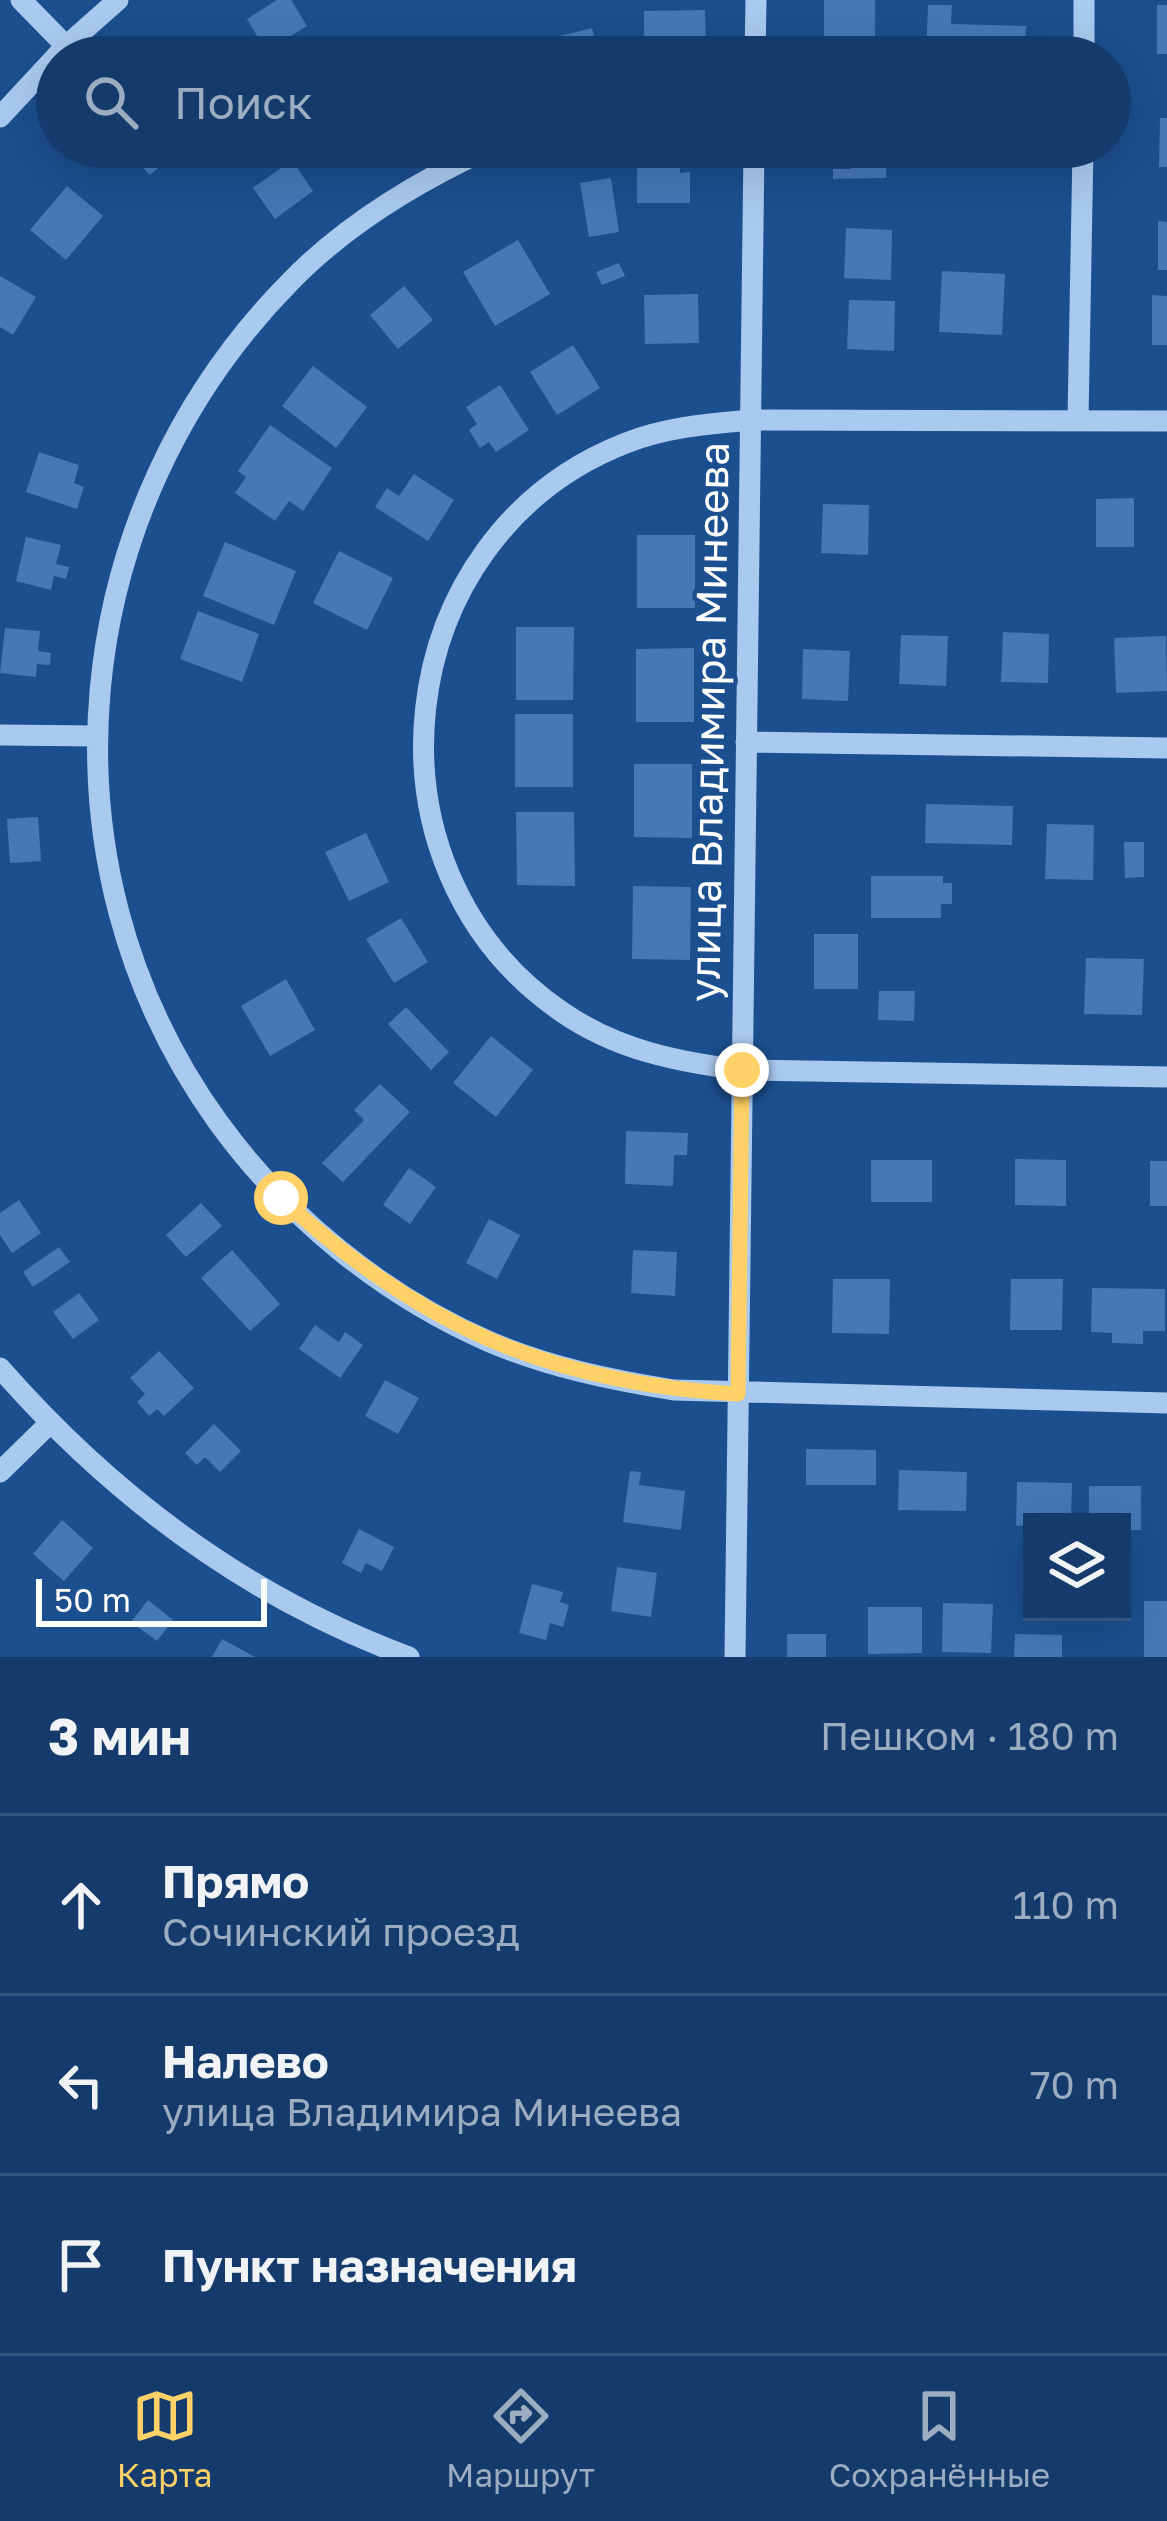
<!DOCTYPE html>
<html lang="ru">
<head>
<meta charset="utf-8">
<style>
  body { margin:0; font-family:"Golos Text",sans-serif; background:#1d4271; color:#f1f3f6 }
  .controls { position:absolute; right:36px; bottom:36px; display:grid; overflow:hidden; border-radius:0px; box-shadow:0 12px 48px #0002 }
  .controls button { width:108px; height:108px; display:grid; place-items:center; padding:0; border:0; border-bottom:3px solid #33557e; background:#143b6b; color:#f1f3f6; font:60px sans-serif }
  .scale { position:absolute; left:36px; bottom:30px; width:231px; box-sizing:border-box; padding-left:12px; border:6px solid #fff; border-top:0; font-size:33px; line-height:42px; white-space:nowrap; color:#fff; -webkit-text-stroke:9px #1b4f8f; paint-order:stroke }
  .stop { position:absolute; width:36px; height:36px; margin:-27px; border:9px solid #ffd166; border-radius:50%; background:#fff }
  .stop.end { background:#ffd166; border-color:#fff; box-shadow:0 3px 12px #0008 }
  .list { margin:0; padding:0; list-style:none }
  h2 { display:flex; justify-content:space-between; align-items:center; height:156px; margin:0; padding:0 48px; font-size:51px }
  h2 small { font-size:39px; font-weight:400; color:#9dadc1 }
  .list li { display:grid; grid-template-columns:78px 1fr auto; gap:36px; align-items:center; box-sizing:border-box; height:180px; padding:0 48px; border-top:3px solid #33557e }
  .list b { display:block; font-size:45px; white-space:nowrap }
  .list p { margin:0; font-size:39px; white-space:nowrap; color:#9dadc1 }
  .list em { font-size:39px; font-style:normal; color:#9dadc1 }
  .icon { flex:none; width:66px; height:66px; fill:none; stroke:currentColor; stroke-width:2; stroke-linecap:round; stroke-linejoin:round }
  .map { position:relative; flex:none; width:1167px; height:1657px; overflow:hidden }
  .search { position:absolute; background:#143b6b; box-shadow:0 12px 48px #0002; left:36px; right:36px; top:36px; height:132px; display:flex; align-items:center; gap:30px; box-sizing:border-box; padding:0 42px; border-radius:66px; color:#9dadc1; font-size:45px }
  .sheet { height:696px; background:#143b6b }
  nav { display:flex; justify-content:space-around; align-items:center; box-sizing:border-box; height:168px; border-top:3px solid #33557e; background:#143b6b; font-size:33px; color:#9dadc1 }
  nav a { display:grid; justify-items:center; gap:6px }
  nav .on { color:#ffd166 }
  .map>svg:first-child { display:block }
</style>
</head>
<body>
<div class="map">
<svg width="1167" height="1657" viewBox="0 0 1167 1657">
  <rect width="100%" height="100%" fill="#1b4f8f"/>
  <path fill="#4478b7" d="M277 0H291L307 26 266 51 247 19Z
    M824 0H875V43H824Z
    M928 5H952L951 24 1026 26 1025 57 926 56Z
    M1157 5H1167V54H1157Z
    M705 10 706 45 644 46V11Z
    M592 28 599 54 541 57 536 42Z
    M1160 118H1167V167H1159Z
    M138 147H148L163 164 150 175 130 154Z
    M335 147H378L348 166Z
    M842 147H902V163L886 164V178L833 179V169H851V157H842Z
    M637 156H680V173L690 172V203H637Z
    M292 160 313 191 275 219 253 188Z
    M611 178 619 232 589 237 580 183Z
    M67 186 103 216 66 260 30 230Z
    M1158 221 1167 222V270H1158Z
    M846 228 892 230 891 280 844 278Z
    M518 240 550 294 495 326 463 272Z
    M619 263 625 276 602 285 596 272Z
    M942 271 1005 274 1002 335 939 332Z
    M0 276 36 297 13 335 0 327Z
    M404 286 433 320 398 349 370 315Z
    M698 294 699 343 645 344 644 295Z
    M1152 295 1167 296V345H1152Z
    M849 300 895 301 894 351 847 349Z
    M573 345 600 388 557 415 530 372Z
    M313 366 367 407 336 448 282 406Z
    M500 385 529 430 496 452 489 442 480 448 469 430 477 424 466 407Z
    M270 425 332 468 303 511 289 501 275 521 235 493 246 477 238 471Z
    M39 452 79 465 74 483 84 487 77 509 26 492Z
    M414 474 454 500 428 541 375 507 387 488 399 496Z
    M1134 498V547H1096V499Z
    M823 504 869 505 868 555 821 553Z
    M637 535H695V608H637Z
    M26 537 61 545 56 564 69 567 66 579 54 576 51 590 16 581Z
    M225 542 296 571 274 625 203 596Z
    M339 551 393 578 367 630 313 603Z
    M198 611 259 634 242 682 180 659Z
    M516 627H574L573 700H516Z
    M5 628 40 631 38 651 51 653 50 665 37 664 36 677 0 673Z
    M1003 632 1049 634 1048 683 1001 682Z
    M901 635 948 636 946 686 899 684Z
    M1166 636 1167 691 1116 693 1114 638Z
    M694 648V722H636V649Z
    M803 649 850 651 848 701 802 699Z
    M515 714H573V787H515Z
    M634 764H692V838L634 837Z
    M926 804 1013 806 1012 845 925 843Z
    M516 812H574L575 886 517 885Z
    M38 817 41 861 10 863 7 819Z
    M1047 824 1094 825 1093 880 1045 879Z
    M366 833 389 882 349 901 325 852Z
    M1124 842H1144V877L1125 878Z
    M871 876H943V883H952V904H941V918H871Z
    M633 886 691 887 690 960 632 959Z
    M401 918 428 962 394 983 366 939Z
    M814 934H858V989H814Z
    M1086 958 1144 959 1142 1015 1084 1014Z
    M286 979 315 1030 270 1056 241 1006Z
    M879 991H915L914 1021 878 1020Z
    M406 1007 449 1052 431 1070 388 1024Z
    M491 1036 533 1070 496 1117 453 1083Z
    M380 1084 410 1112 343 1182 322 1163 364 1120 354 1110Z
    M626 1131 688 1133 687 1155H674L673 1186 625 1184Z
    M1015 1159 1066 1160V1206L1015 1205Z
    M871 1160H932V1202H871Z
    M1150 1161H1167V1206H1150Z
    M409 1168 436 1187 410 1224 383 1205Z
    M19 1200 41 1233 12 1253 0 1235V1213Z
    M201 1203 222 1226 186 1257 166 1235Z
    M489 1219 520 1235 497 1279 466 1263Z
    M59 1247 70 1262 33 1287 23 1272Z
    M232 1250 280 1304 250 1331 201 1278Z
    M633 1250 677 1252 675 1296 631 1293Z
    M833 1279H890L889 1334 832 1333Z
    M1011 1279H1063L1062 1330H1010Z
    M1092 1288 1165 1289V1331H1143V1344L1112 1343V1333L1091 1332Z
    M79 1293 99 1320 73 1339 53 1312Z
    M315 1325 339 1342 345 1332 363 1345 340 1378 299 1349Z
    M159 1351 194 1388 164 1416 157 1409 149 1416 137 1402 145 1394 130 1378Z
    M385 1380 419 1398 398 1434 365 1416Z
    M214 1424 241 1451 220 1472 205 1457 197 1465 185 1453Z
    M806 1449 876 1450V1485H806Z
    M899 1470 967 1472 966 1511 898 1510Z
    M630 1471 641 1472 639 1485 685 1491 681 1530 623 1522Z
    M1017 1482 1072 1483 1071 1522 1016 1526Z
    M1089 1486H1141V1530H1122V1522H1089Z
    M62 1520 93 1548 64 1581 33 1554Z
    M359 1529 394 1547 382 1571 366 1563 361 1573 342 1563Z
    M617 1567 657 1573 651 1617 611 1611Z
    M532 1584 563 1592 560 1602 569 1605 563 1627 550 1623 546 1640 519 1633Z
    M148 1600 173 1620 157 1641 131 1622Z
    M1144 1601H1167V1657H1144Z
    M943 1603 993 1604 991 1653 942 1652Z
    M868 1607H922V1653L868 1654Z
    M787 1634H826V1657H787Z
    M1015 1634 1062 1635V1657H1014Z
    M222 1639 255 1657H212Z"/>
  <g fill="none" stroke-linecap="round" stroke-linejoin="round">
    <path stroke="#a9c9ee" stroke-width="21" d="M21 0 66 46
      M755 57 756 0
      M1084 57V0
      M0 117 66 46 118 0
      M492 147C418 181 347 223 290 282 67 508 31 862 218 1122 287 1217 382 1295 490 1342 549 1367 611 1380 674 1390L1167 1403
      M1078 420 1083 147
      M1167 421 751 420C708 424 666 427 626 443 387 536 352 868 562 1012 617 1050 678 1062 742 1070L1167 1077
      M0 735 97 736
      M746 742 1167 748
      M0 1368C113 1497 247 1597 409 1657
      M0 1472 49 1424
      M735 1657 754 147"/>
  </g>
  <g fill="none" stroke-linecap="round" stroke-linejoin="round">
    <path stroke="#ffd166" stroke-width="15" d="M281 1198C419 1326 549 1383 738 1394L742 1070"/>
  </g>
  <g text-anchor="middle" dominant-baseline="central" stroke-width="9" stroke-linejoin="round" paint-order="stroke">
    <g font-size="42" fill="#fff" stroke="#1b4f8f">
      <text transform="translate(708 722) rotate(-89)">улица Владимира Минеева</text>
    </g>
  </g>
</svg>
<div class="controls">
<button><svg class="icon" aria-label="layers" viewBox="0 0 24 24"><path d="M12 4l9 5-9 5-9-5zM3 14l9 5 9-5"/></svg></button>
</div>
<div class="scale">50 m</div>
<div class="stop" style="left:281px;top:1198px"></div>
<div class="stop end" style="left:742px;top:1070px"></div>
<div class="search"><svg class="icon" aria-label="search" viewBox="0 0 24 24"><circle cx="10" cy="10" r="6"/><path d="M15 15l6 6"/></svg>Поиск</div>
</div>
<section class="sheet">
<h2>3 мин<small>Пешком · 180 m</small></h2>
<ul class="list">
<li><svg class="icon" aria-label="ahead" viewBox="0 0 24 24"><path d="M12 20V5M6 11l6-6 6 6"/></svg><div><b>Прямо</b><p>Сочинский проезд</p></div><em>110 m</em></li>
<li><svg class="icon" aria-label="left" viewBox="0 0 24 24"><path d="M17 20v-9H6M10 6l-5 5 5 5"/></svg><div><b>Налево</b><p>улица Владимира Минеева</p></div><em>70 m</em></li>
<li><svg class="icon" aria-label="arrive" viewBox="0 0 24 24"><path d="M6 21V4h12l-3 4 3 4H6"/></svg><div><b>Пункт назначения</b></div></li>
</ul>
</section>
<nav>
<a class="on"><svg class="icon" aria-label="map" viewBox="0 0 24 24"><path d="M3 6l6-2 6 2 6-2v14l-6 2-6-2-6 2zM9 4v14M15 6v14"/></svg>Карта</a>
<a><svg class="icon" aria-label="directions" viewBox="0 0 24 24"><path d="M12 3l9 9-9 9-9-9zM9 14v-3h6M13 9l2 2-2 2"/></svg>Маршрут</a>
<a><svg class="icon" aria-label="saved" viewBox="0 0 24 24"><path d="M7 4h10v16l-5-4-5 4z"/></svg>Сохранённые</a>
</nav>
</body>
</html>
